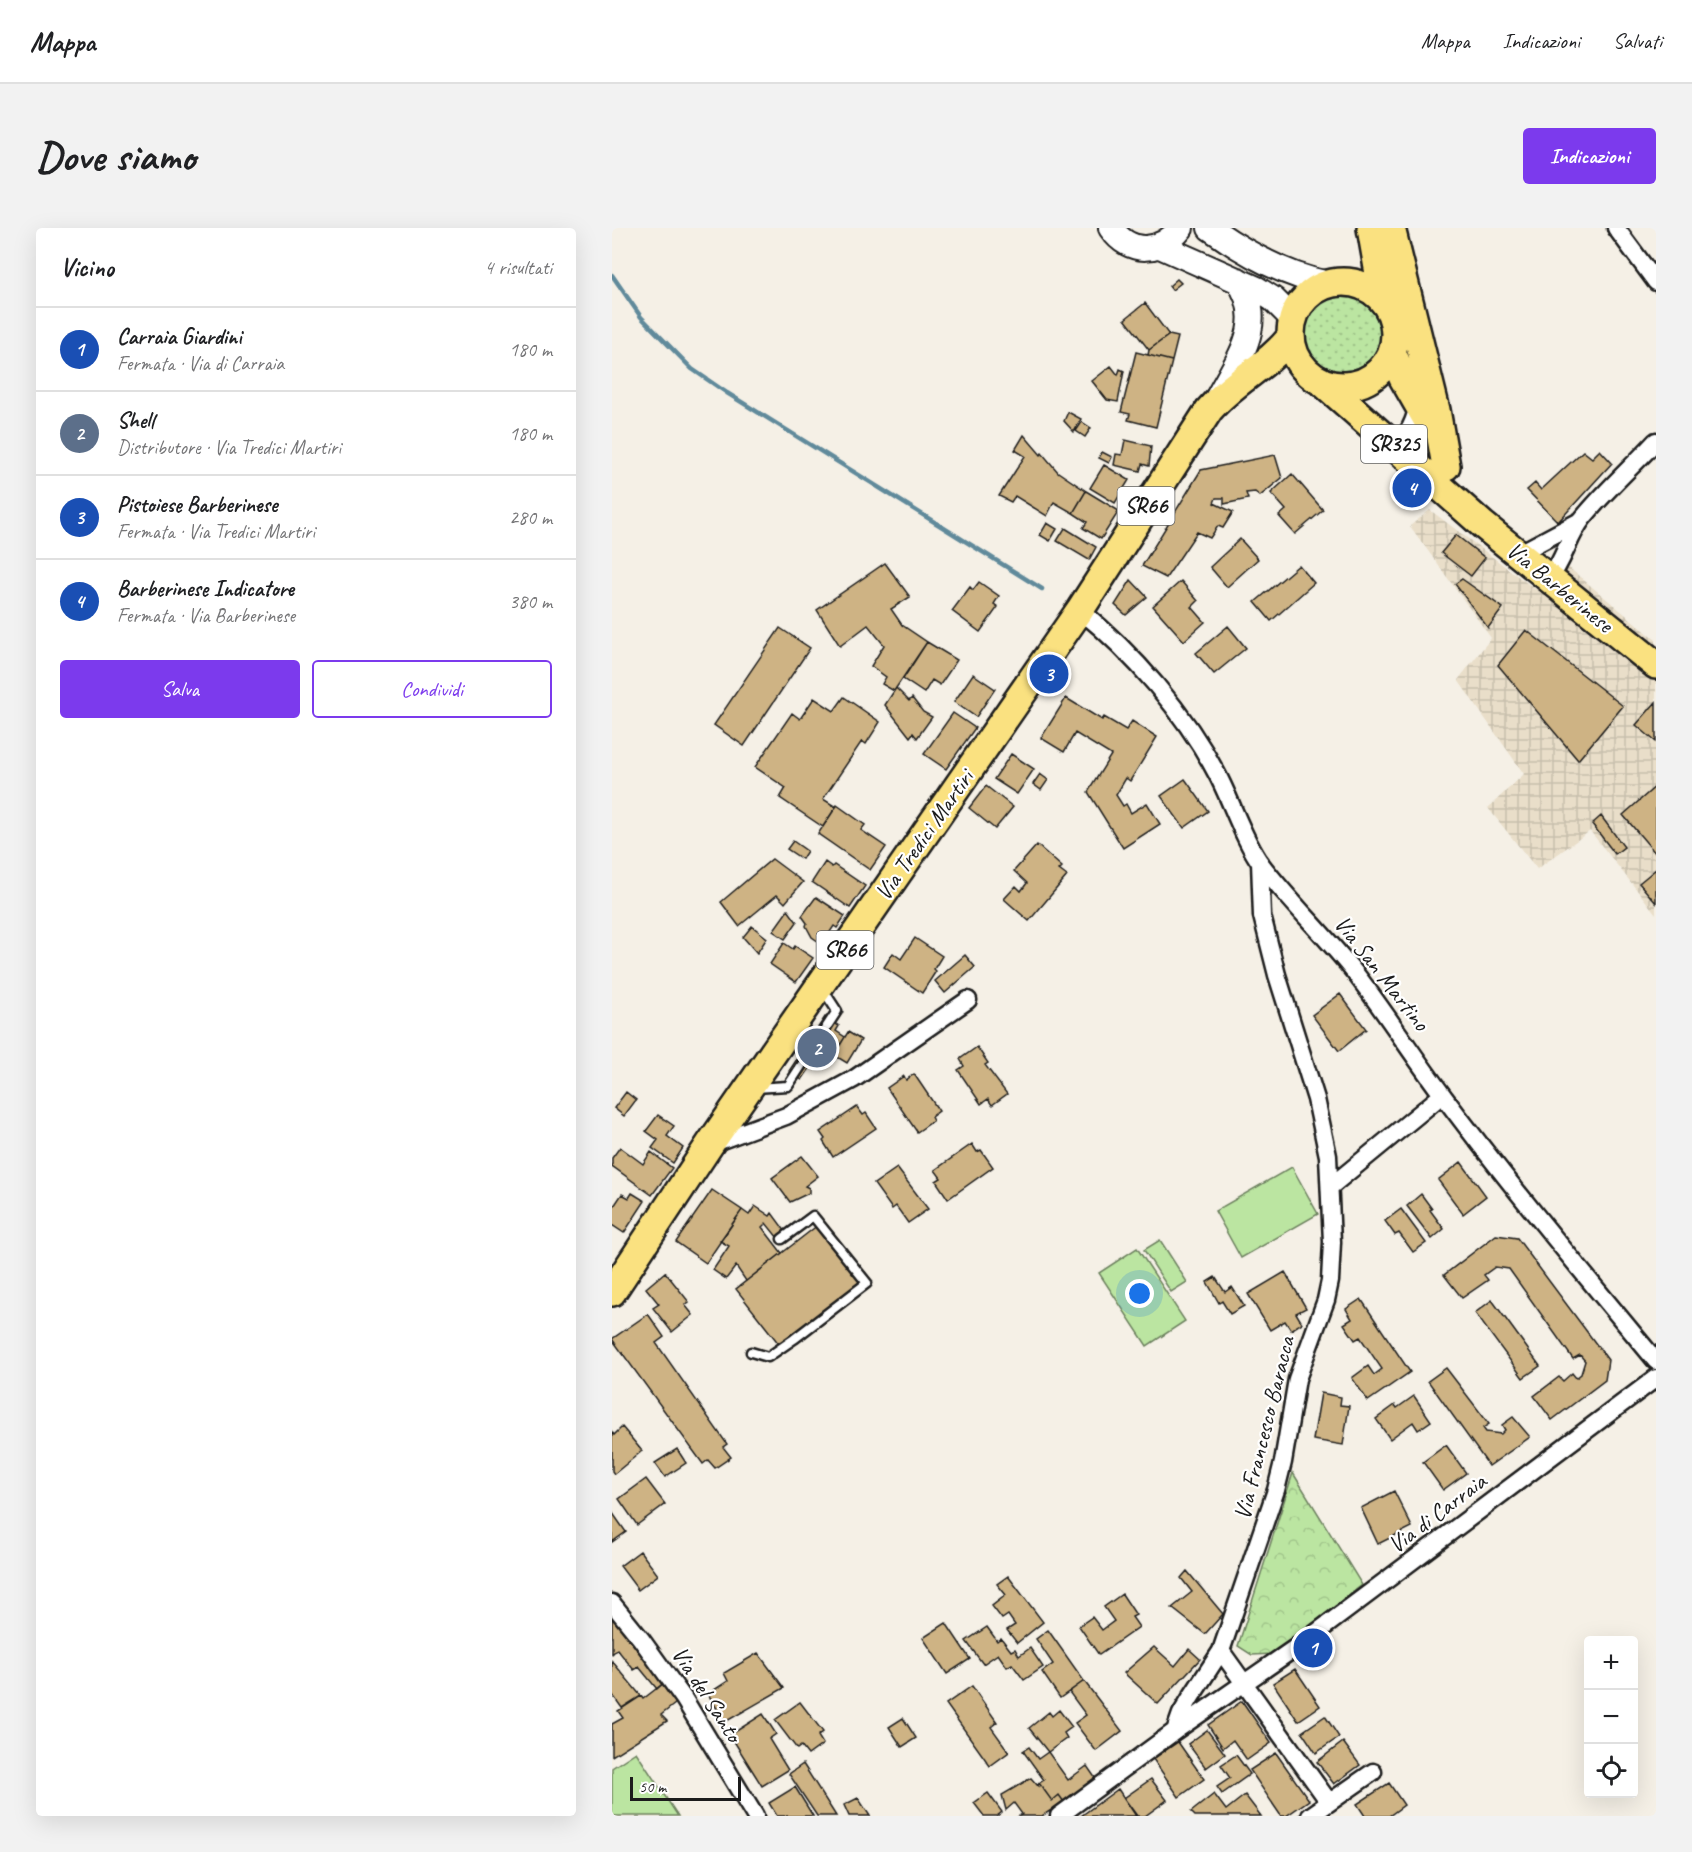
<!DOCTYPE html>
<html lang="it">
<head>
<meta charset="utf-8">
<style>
  body { margin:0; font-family:Caveat,sans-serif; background:#f2f2f2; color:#202124 }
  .controls { position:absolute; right:18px; bottom:18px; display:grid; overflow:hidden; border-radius:6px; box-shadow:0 6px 24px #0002 }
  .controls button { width:54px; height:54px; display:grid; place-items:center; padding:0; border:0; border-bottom:2px solid #e0e0e0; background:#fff; color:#202124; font:30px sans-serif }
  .scale { position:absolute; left:18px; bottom:15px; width:111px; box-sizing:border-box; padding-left:6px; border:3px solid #1c1c1c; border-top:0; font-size:16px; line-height:21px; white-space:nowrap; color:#1c1c1c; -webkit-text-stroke:4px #fff; paint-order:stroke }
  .you { position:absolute; left:528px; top:1066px; width:21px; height:21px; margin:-15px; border:4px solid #fff; border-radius:50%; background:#1a73e8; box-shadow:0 0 0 9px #1a73e833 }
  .badge { display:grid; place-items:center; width:39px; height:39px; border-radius:50%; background:#7c3aed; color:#fff; font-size:20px; font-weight:700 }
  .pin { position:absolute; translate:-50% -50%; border:3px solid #fff; box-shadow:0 2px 6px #0006 }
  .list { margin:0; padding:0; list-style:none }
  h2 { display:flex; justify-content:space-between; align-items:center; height:78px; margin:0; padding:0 24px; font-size:26px }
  h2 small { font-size:20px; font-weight:400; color:#757577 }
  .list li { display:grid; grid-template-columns:39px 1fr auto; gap:18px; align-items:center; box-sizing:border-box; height:84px; padding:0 24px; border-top:2px solid #e0e0e0 }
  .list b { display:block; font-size:22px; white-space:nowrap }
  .list p { margin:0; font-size:20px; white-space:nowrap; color:#757577 }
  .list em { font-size:20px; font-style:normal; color:#757577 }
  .actions { display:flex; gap:12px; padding:18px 24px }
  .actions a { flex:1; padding:14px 0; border:2px solid #7c3aed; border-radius:6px; text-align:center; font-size:21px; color:#7c3aed }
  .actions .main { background:#7c3aed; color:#fff }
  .icon { flex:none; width:33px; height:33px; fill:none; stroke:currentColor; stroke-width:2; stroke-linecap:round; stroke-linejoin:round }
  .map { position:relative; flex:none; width:1044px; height:1588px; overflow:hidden; border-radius:6px }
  header { display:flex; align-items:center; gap:36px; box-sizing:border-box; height:84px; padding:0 30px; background:#fff; border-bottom:2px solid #e0e0e0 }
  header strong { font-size:28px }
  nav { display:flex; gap:33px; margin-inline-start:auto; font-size:21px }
  .intro { display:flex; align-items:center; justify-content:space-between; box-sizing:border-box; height:144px; padding:0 36px }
  h1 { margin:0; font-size:42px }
  .button { padding:15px 27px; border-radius:6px; background:#7c3aed; color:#fff; font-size:21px; font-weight:700 }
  main { display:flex; gap:36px; padding:0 36px }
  aside { flex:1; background:#fff; border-radius:6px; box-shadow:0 6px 24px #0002 }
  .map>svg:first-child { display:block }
</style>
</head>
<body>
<header>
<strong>Mappa</strong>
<nav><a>Mappa</a><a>Indicazioni</a><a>Salvati</a></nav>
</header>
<div class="intro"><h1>Dove siamo</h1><a class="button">Indicazioni</a></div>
<main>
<aside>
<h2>Vicino<small>4 risultati</small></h2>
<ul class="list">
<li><span class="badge" style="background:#1a4fb4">1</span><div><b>Carraia Giardini</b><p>Fermata · Via di Carraia</p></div><em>180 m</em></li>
<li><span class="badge" style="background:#5c6f8a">2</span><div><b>Shell</b><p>Distributore · Via Tredici Martiri</p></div><em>180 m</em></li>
<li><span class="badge" style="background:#1a4fb4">3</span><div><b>Pistoiese Barberinese</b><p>Fermata · Via Tredici Martiri</p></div><em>280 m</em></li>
<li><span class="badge" style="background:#1a4fb4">4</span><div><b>Barberinese Indicatore</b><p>Fermata · Via Barberinese</p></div><em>380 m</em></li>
</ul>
<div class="actions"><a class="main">Salva</a><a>Condividi</a></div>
</aside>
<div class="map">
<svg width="1044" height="1588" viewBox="0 0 1044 1588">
  <defs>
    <pattern id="industrial-grid" width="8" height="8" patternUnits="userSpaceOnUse" patternTransform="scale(1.5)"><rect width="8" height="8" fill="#e9dec9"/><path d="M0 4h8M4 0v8" fill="none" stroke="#c7beac"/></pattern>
    <pattern id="grass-dots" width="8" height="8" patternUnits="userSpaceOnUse" patternTransform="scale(1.5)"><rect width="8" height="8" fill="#bbe5a1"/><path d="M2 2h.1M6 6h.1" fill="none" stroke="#a0c48a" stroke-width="1.8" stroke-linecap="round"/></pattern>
    <pattern id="forest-crowns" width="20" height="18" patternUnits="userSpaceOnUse" patternTransform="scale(1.5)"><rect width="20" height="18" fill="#bbe5a1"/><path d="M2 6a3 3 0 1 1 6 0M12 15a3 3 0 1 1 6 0" fill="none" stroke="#a0c48a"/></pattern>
  </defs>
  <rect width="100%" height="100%" fill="#f5f0e6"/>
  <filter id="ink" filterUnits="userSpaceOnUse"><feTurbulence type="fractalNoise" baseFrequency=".0167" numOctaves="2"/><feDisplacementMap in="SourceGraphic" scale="12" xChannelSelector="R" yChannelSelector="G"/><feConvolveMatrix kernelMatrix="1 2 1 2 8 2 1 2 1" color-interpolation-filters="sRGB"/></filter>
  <g filter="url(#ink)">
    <path fill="url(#industrial-grid)" d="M818 282 923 361 950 334 1044 412V686L978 603 925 641 876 580 912 546 846 452 879 410 798 298Z"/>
    <path fill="url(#grass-dots)" stroke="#6c805e" stroke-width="1.5" d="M693 105a38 38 0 1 1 76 0a38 38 0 1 1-76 0Z"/>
    <path fill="url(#forest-crowns)" stroke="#6c805e" stroke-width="1.5" d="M681 1245 750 1357 661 1426 640 1427 626 1418Z"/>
    <path fill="#bbe5a1" stroke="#6c805e" stroke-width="1.5" d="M680 939 706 986 629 1030 603 983Z
      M548 1012 575 1054 559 1064 532 1022Z
      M525 1020 573 1093 535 1118 487 1045Z
      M24 1524 66 1588H0V1540Z"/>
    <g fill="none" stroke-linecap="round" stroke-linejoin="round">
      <path stroke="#608a9b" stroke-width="4.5" d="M0 47 29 89 80 141 115 165 430 361"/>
    </g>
    <path fill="#ceb384" stroke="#1c1c1c" stroke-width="1.5" d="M565 51 569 55 560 62 557 58Z
      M533 75 557 107 537 122 513 91Z
      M557 107 566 109 560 133 536 127 537 122Z
      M524 124 560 133 544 199 516 192 518 186 509 184Z
      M499 138 506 147 508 141 512 143 506 174 495 172 480 153Z
      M456 184 469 191 462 204 452 193Z
      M470 194 479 200 473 209 464 203Z
      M412 207 429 227 430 225 446 244 474 263 461 285 442 274 435 288 403 268 399 274 387 268 413 228 403 222Z
      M513 212 539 218 537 238 530 236 528 243 502 237 504 226 510 227Z
      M988 222 1000 235 946 294 915 262 923 255 929 262 971 223 980 230Z
      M490 224 500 229 497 235 487 230Z
      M663 227 670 250 648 268 643 264 634 265 636 271 612 276V270H604L602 275 621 284 611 300 606 298 598 310 585 304 554 350 530 338 589 242Z
      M492 237 517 252 503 275 478 260Z
      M680 246 711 282 683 306 667 288 674 282 659 265Z
      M474 263 507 283 489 311 471 300 475 294 461 285Z
      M435 295 445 301 438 313 428 307Z
      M453 300 484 319 477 332 445 313Z
      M844 307 873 330 859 348 829 325Z
      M628 311 646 331 615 359 598 339Z
      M273 335 298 369 279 381 290 397 315 414 282 463 270 456 274 449 259 438 272 417 256 397 228 418 205 382Z
      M687 337 702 355 659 393 643 374Z
      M850 351 891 380 876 400 843 356Z
      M519 352 535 369 514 387 503 377Z
      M569 353 586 373 580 379 593 394 572 413 541 378Z
      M367 354 387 368 382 376 386 379 368 404 340 383 358 359 361 362Z
      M616 398 634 420 602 446 584 425Z
      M168 400 198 420 132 518 102 497Z
      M914 402 1011 478 966 532 886 437Z
      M315 414 345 432 328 457 320 452 312 465 291 451Z
      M361 446 383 461 364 489 342 474Z
      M284 460 297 473 300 470 311 484 320 489 305 510 301 505 298 509 273 477Z
      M232 469 268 494 254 516 250 513 211 571 224 579 211 599 168 570 174 560 143 539 180 485 188 491 202 470 222 483Z
      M454 470 490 492 492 489 514 502 520 493 545 509 518 553 514 550 504 567 511 578 514 576 519 585 535 575 548 596 511 620 476 564 499 527 463 505 452 524 429 510Z
      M1044 474V514L1024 497Z
      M341 485 363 500 334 541 312 526Z
      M399 526 422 541 405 566 382 551Z
      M428 546 436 552 429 562 421 556Z
      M573 551 596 583 572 600 549 568Z
      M374 558 401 579 383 601 357 580Z
      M1044 558V626L1011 587Z
      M225 577 253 597 249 602 274 619 258 642 206 606Z
      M989 588 1012 619 1003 626 980 596Z
      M181 613 195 623 190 631 175 621Z
      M425 617 450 639 447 642 455 648 417 693 392 671 404 658 409 663 415 655 402 643Z
      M160 631 191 654 173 675 165 667 127 698 109 674Z
      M213 634 220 639 222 637 253 658 238 680 200 654Z
      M1044 641V675L1027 655Z
      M204 669 233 688 225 700 222 698 210 716 200 709 194 698 195 695 190 688Z
      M176 682 185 694 173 711 161 703Z
      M140 698 155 710 145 725 131 709Z
      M303 710 330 728 322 741 324 743 310 765 272 739 281 725 289 731Z
      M172 715 181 721 183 718 201 730 184 754 158 736Z
      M353 727 363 739 333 765 323 753Z
      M728 766 754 801 727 823 700 787Z
      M213 789 227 798 224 803 233 809 225 822 215 815 190 852 177 843Z
      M236 804 249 812 235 835 222 827Z
      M365 819 376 835 373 837 395 866 380 877 376 871 369 876 346 842 352 838 348 831Z
      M302 846 327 883 319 889 321 893 305 904 275 860 292 848 294 852Z
      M14 864 24 872 12 888 2 880Z
      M245 879 251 887 254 885 264 900 221 929 211 913 213 911 208 904Z
      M46 887 62 898 55 908 71 920 61 935 40 920 46 912 34 903Z
      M360 916 365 924 369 922 381 939 336 971 324 953 329 950 323 942Z
      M8 919 31 936 39 924 60 940 40 967 0 938V930Z
      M190 928 206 948 193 958 197 960V965L178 974 160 950Z
      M849 934 874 968 851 986 826 952Z
      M285 940 316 981 296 995 284 978 280 981 262 956Z
      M100 962 130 982 94 1035 64 1014Z
      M20 965 33 973 12 1005 0 997V981L10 966 17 970Z
      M809 966 820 981 818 982 832 1001 820 1011 795 978Z
      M143 978 158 988 160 985 174 1004 166 1010 154 995 150 999 170 1025 134 1053 124 1038 114 1051 101 1042 117 1018 108 1013 130 982 137 987Z
      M789 981 814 1015 801 1024 787 1005 783 1007 773 993Z
      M206 997 249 1053 167 1116 124 1061Z
      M884 1007 905 1010 996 1132 993 1152 940 1192 922 1168 947 1149 951 1153 960 1145 964 1150 969 1146 973 1133 968 1127 961 1131 897 1041 883 1039 872 1047 876 1052 850 1070 832 1047Z
      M53 1044 77 1074 73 1077 81 1087 60 1104 41 1080 47 1076 34 1060Z
      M673 1044 694 1080 684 1085 690 1095 679 1102 673 1093 658 1102 636 1066Z
      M603 1049 613 1064 620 1059 632 1078 618 1086 610 1073 607 1075 595 1054Z
      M749 1071 798 1144 756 1173 740 1150 756 1138 762 1147 770 1141 748 1109 743 1112 732 1096 740 1091 734 1081Z
      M880 1072 928 1138 911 1150 863 1085Z
      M36 1086 52 1109 44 1115 115 1216 111 1219 119 1229 103 1240 96 1232 91 1236 0 1111Z
      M834 1140 877 1196 871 1200 874 1204 889 1206 893 1202 890 1197 901 1189 918 1209 877 1238 816 1153Z
      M709 1165 729 1169 728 1177 737 1178 731 1217 701 1212Z
      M802 1168 819 1193 806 1202 801 1194 778 1211 764 1191 783 1177 785 1180Z
      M10 1199 30 1223 2 1246 0 1243V1204L2 1207Z
      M834 1217 854 1245 831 1262 811 1234Z
      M65 1221 74 1235 53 1249 43 1235Z
      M34 1251 53 1276 25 1297 7 1271Z
      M782 1263 800 1299 766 1316 749 1280Z
      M0 1284 14 1304 0 1314Z
      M28 1323 46 1347 26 1362 8 1338Z
      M575 1343 611 1386 593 1406 560 1380 580 1364 569 1350Z
      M396 1348 431 1394 405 1415 395 1402 403 1397 396 1387 390 1391 380 1378 394 1367 385 1356Z
      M510 1366 524 1387 520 1389 527 1399 487 1427 467 1398 480 1389 490 1402 502 1393 492 1379Z
      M0 1386 53 1454 45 1461 27 1439 22 1442 5 1421 0 1426Z
      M334 1395 358 1431 335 1446 311 1410Z
      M375 1399 385 1413 389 1410 399 1423 403 1421 407 1428 418 1420 431 1439 412 1452 400 1436 395 1439 386 1426 371 1436 354 1413Z
      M436 1402 472 1453 448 1470 430 1444 441 1436 424 1411Z
      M542 1419 563 1438 577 1421 588 1431 546 1476 512 1445Z
      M146 1425 172 1460 113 1494 96 1466 116 1453 112 1445Z
      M0 1433 29 1468 10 1480 0 1466Z
      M683 1441 708 1478 686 1493 661 1455Z
      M472 1453 510 1503 484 1523 463 1495 474 1487 457 1464Z
      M53 1454 68 1472 49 1487 55 1493 0 1528V1496L11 1490 6 1483 29 1468 31 1471Z
      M360 1458 385 1494 379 1499 397 1524 378 1538 334 1476Z
      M630 1473 659 1515 635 1532 621 1512 611 1520 596 1497Z
      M188 1474 211 1504 206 1508 211 1516 196 1527 189 1518 185 1521 163 1492Z
      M447 1482 460 1499 452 1505 455 1510 436 1524 417 1500 437 1484 440 1488Z
      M151 1486 164 1506 157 1511 176 1542 150 1558 118 1507Z
      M713 1488 727 1509 704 1525 690 1504Z
      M291 1490 304 1510 290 1519 277 1499Z
      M595 1502 613 1526 594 1540 576 1516Z
      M566 1514 592 1551 567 1569 541 1531Z
      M731 1514 748 1537 722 1556 705 1534Z
      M417 1519 426 1531 436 1524 456 1552 475 1538 484 1551 452 1574 447 1567 440 1573 427 1555 432 1552 411 1523Z
      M664 1525 697 1572 674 1588H669L638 1542Z
      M624 1527 638 1546 610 1566 605 1559 618 1550 609 1537Z
      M191 1536 224 1588H205L177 1546Z
      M419 1550 426 1558 427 1555 440 1573 447 1567 452 1574 430 1588H407L410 1586 402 1575 394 1582 390 1567Z
      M539 1551 555 1572 533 1588H525L512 1570Z
      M777 1555 792 1577 777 1588H753L745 1576Z
      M183 1559 201 1588H165L157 1575Z
      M506 1561 524 1588H469Z
      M376 1565 390 1584 385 1588H372L362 1575Z
      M602 1566 614 1582 633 1567 649 1588H583L579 1584Z
      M246 1570 258 1588H237L232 1577Z"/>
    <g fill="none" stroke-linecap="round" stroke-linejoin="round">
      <g stroke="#1c1c1c" stroke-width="13">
        <path id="lane" d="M143 860 176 858 225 783 210 760
          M139 1124 156 1129 182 1111 255 1055 201 988 170 1011"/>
      </g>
      <g stroke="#1c1c1c" stroke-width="21">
        <path id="street" d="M1004 0 1044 54
          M784 218C796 208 804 191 806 175
          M906 326 966 294
          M937 351C952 333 956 309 971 290 993 263 1020 239 1044 213
          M468 382C521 425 573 485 605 546 620 574 631 611 649 636 678 674 713 707 743 745 774 785 801 828 832 869 899 959 972 1046 1044 1133
          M99 916 174 888 242 851 356 772
          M718 959 830 867
          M0 1375 29 1411 72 1471 143 1588
          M609 1423 717 1574
          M563 1503 569 1486 579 1469 609 1423 664 1262 671 1234 685 1151 714 1072 718 1053 720 1014 716 928 704 871 665 747 650 688 648 634
          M447 1588 563 1503 696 1411 1044 1150
          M698 1588 761 1544"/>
      </g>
      <g stroke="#1c1c1c" stroke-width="28">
        <path id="secondary" d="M499 0C518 28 549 25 569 0
          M598 0C633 25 674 48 717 56
          M548 18 645 61 661 71 681 91
          M604 173C624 133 657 96 626 52"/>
      </g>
      <g stroke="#1c1c1c" stroke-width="32">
        <path id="primary" d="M759 0 772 74
          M779 0 824 182 834 238
          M679 106a52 52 0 1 1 104 0a52 52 0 1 1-104 0Z
          M780 124 791 150 818 197
          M709 153 871 297 1044 437
          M0 1064 98 916 468 382 597 182C621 153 655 139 679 109"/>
      </g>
      <use href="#lane" stroke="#fff" stroke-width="8"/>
      <use href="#street" stroke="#fff" stroke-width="16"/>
      <use href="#secondary" stroke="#fff" stroke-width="24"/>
      <use href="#primary" stroke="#fae180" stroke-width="27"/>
    </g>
  </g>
  <g text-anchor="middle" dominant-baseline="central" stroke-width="4.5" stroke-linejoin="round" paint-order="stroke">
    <g fill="#fff" stroke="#606060" stroke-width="1.5">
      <rect x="749" y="197" width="66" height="38" rx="4.5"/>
      <rect x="505.5" y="259" width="57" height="38" rx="4.5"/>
      <rect x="204.5" y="703" width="57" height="38" rx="4.5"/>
    </g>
    <g font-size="22" font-weight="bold" fill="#1c1c1c">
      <text x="782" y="216">SR325</text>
      <text x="534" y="278">SR66</text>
      <text x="233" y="722">SR66</text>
    </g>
    <g font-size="24" fill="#1c1c1c" stroke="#fff">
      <text transform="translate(948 359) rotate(39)">Via Barberinese</text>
      <text transform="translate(312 607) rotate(-55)">Via Tredici Martiri</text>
      <text transform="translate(770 745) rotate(52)">Via San Martino</text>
      <text transform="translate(652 1200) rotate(-76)">Via Francesco Baracca</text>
      <text transform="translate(825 1285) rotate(-37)">Via di Carraia</text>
      <text transform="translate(95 1466) rotate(57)">Via del Santo</text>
    </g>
  </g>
</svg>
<div class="controls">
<button>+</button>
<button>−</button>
<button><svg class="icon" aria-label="locate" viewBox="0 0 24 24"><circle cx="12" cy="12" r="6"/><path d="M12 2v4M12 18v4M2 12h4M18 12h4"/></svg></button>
</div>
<div class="scale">50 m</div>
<div class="you"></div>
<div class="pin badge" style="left:701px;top:1420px;background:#1a4fb4">1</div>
<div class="pin badge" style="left:205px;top:820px;background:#5c6f8a">2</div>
<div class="pin badge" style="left:437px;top:446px;background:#1a4fb4">3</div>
<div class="pin badge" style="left:800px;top:260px;background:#1a4fb4">4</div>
</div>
</main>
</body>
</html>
